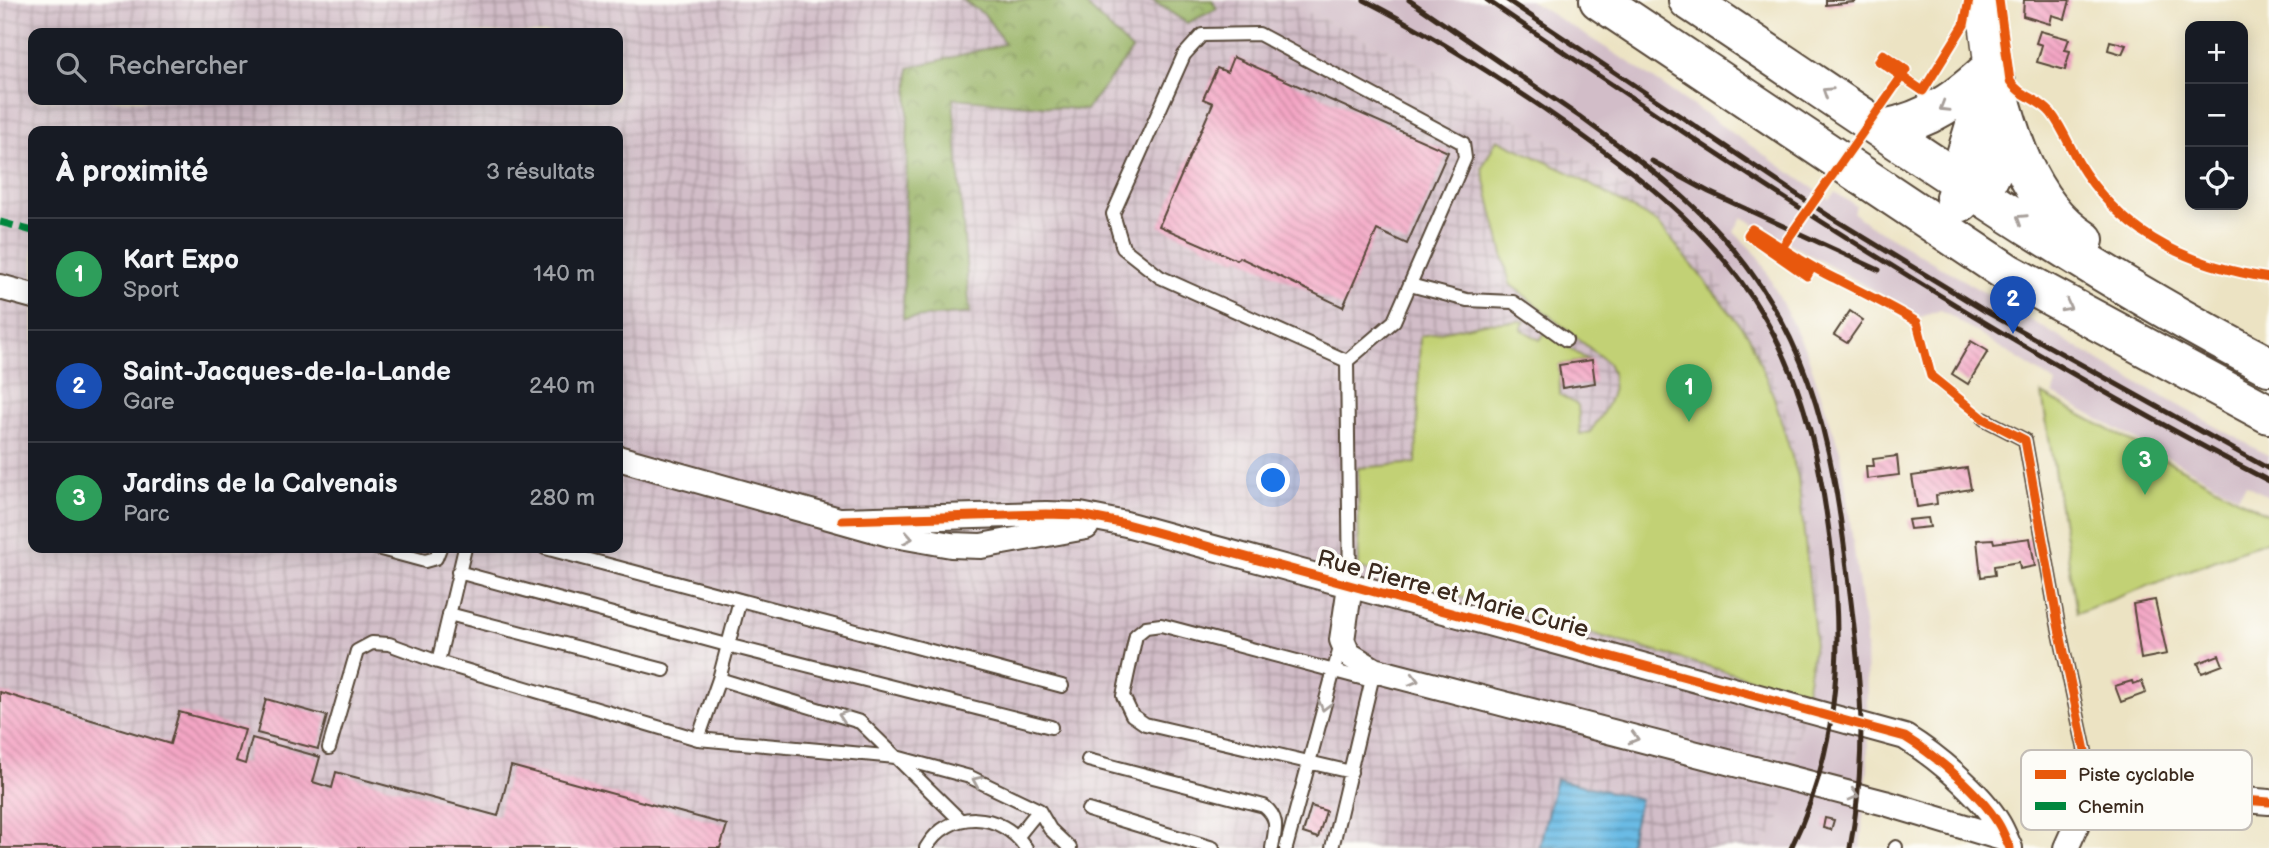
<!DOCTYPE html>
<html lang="fr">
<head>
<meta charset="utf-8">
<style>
  body { margin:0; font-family:"Balsamiq Sans",sans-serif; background:#242831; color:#f1f3f6 }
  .controls { position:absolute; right:21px; top:21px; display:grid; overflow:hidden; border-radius:14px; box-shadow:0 4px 18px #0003 }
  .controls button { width:63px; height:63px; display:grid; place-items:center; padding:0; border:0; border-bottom:2px solid #363941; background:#171b24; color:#f1f3f6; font:35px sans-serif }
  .you { position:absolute; left:1274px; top:481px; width:24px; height:24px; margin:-18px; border:5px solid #fff; border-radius:50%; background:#1a73e8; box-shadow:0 0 0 10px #1a73e833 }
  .badge { display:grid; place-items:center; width:46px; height:46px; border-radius:50%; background:#db2777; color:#fff; font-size:23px; font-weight:700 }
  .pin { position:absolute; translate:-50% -58px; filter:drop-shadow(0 2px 4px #0008) }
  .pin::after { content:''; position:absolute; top:37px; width:24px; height:21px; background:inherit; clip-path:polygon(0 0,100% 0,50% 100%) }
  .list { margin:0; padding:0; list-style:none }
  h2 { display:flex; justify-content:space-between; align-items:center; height:91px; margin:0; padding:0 28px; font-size:30px }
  h2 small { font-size:23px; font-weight:400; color:#9ea1a6 }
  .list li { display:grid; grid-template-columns:46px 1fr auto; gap:21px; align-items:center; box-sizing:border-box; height:112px; padding:0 28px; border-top:2px solid #363941 }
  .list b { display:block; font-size:26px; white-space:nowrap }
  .list p { margin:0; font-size:23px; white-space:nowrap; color:#9ea1a6 }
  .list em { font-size:23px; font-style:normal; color:#9ea1a6 }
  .icon { flex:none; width:38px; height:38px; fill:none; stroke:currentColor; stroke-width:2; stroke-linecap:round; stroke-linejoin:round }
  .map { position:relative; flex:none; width:2269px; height:848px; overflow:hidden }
  .search { position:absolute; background:#171b24; box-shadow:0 4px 18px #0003; left:28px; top:28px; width:595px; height:77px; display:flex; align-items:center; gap:18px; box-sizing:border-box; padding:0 24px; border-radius:14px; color:#9ea1a6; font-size:26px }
  .panel { position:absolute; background:#171b24; box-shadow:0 4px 18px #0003; left:28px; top:126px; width:595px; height:427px; border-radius:14px }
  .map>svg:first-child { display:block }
</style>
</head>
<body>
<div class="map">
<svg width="2269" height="848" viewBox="0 0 2269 848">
  <defs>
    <pattern id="industrial-grid" width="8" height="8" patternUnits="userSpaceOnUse" patternTransform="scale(1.75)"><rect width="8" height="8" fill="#d2bdc8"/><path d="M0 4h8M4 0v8" fill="none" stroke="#ac9aa2"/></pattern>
    <pattern id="forest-crowns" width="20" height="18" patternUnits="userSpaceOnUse" patternTransform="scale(1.75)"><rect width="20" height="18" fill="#99b366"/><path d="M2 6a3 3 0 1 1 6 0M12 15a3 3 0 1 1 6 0" fill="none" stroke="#7e9253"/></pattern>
    <pattern id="water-rules" width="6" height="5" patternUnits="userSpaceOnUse" patternTransform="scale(1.75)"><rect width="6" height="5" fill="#6abbe5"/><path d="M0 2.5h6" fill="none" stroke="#5898b9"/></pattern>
    <pattern id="building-back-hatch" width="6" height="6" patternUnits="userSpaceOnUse" patternTransform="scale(1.75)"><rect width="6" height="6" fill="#f4a6c5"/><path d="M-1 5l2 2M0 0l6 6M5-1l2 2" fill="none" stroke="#c7879f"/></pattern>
  </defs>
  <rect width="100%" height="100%" fill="#fdfcf7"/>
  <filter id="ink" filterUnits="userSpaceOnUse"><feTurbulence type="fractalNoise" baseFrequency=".0143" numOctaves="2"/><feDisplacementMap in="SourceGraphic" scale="14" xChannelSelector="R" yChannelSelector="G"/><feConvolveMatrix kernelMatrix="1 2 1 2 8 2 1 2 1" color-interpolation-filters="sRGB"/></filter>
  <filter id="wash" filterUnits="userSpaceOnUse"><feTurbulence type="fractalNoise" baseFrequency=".00686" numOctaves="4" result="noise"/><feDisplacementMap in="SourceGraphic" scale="28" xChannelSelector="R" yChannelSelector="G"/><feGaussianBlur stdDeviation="1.57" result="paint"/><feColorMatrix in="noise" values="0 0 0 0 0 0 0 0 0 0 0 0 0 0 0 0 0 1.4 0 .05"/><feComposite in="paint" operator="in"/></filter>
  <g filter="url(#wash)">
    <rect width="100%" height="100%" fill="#ece3c3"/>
    <path fill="url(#industrial-grid)" fill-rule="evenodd" d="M0 0H1282L1452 79 1678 221 1752 328 1782 399 1802 471 1820 631 1781 819 1763 848H0ZM33 33H618V100H33ZM33 131H618V548H33Z"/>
    <path fill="#d2bdc8" d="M1282 0H1529L1627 61 1829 199 1835 192 1856 206 1853 212 1868 224 2122 374 2269 456V497L2246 484 2238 496 2053 394 2056 383 1941 310 1921 317 1742 217 1734 232 1759 257 1807 353 1841 454 1866 638 1868 768 1860 848H1763L1781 819 1820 631 1802 471 1782 399 1752 328 1678 221 1452 79Z"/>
    <path fill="url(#forest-crowns)" stroke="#6a6e42" stroke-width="2" d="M962 0H1081L1132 50 1086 110 953 98 970 313 903 319 909 68 1005 44 985 15Z
      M1152 0H1212L1217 9 1187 23Z"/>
    <path fill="#c2d174" stroke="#7e7e49" stroke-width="2" d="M1497 139 1568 172 1659 224 1749 336 1774 397 1798 477 1815 637 1806 694 1359 568 1358 468 1416 463 1420 336 1484 323 1525 321 1521 329 1540 340 1545 333 1588 360 1559 365 1560 395 1578 405 1580 434 1590 432C1604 412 1622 388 1608 363L1510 284 1482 168Z
      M2042 394 2269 515V540L2077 613Z"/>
    <path fill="url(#water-rules)" stroke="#527282" stroke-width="2" d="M1556 779 1640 799 1628 848H1539Z"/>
    <g id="blocks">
      <path fill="url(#building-back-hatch)" d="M1826 0H1855V2L1826 5Z
        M2024 0H2070L2065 19 2052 15 2050 24 2023 16Z
        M2040 31 2069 39 2065 50 2070 51 2065 70 2037 62 2042 45 2036 43Z
        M2110 41 2126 45 2122 54 2108 50Z
        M1233 57 1448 152 1407 244 1377 230 1343 307 1239 257 1237 260 1159 226 1213 103 1203 99 1217 68 1227 72Z
        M1850 311 1863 320 1847 343 1834 335Z
        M1971 341 1988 351 1968 384 1952 374Z
        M1592 360 1595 383 1562 388 1559 365Z
        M1897 456 1899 475 1867 479 1866 466H1874L1873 459Z
        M1967 468 1971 489 1936 495 1937 504 1917 507 1912 476Z
        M1928 518 1930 527 1910 529 1908 520Z
        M2030 538 2035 566 2020 569 2019 562 1994 566 1995 575 1981 577 1977 540 1993 539 1994 543Z
        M2155 600 2167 654 2141 659 2133 604Z
        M2219 655 2223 665 2202 673 2198 663Z
        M2132 681 2133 684 2142 681 2146 693 2121 702 2115 686Z
        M0 692 170 744 179 712 245 730 236 761 245 764 252 738 320 757 313 782 332 788 336 772 498 816 511 766 727 825 720 848H0Z
        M266 699 327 716 318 749 257 733Z
        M1311 806 1326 811 1318 838 1303 833Z
        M1825 818 1834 820 1831 830 1823 828Z"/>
    </g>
  </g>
  <g filter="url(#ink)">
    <use href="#blocks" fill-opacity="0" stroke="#564637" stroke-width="2"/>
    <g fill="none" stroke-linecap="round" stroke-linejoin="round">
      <g stroke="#564637" stroke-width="16">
        <path id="lane" d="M1259 34 1463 143 1465 158 1394 321 1347 361 1160 277 1123 248 1113 214 1184 55 1202 35Z
          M1410 285 1467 300 1513 302 1566 340
          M1347 361 1350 586
          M1984 419 2025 440 2058 624 2093 788
          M377 548 425 561 436 558 440 548
          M545 548 1062 686
          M458 572 727 645 1051 727
          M449 614 664 670
          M438 662 465 548
          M719 679 860 722 896 757 970 777 1039 810 1050 829 1070 848
          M698 739 719 679 740 600
          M329 748 357 651 372 643 389 644 438 662 698 739 896 757 960 820
          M1088 760 1264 806C1280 819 1275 830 1272 848
          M1351 772 1145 724 1132 715 1123 696 1136 635 1146 627 1161 625 1372 681
          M1088 810 1213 848
          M1018 836 1039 810
          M926 848C949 808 1001 811 1026 848
          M1286 848 1341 644
          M1332 848 1373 675
          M1895 848 1896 847"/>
      </g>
      <g stroke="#564637" stroke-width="28">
        <path id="street" d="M0 287 33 296
          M618 458 889 534 951 545 981 546 1086 527
          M842 520 1046 514 1080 515 1126 524 1905 737C1936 756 1979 792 1998 823 2003 831 2006 840 2010 848
          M1350 586 1342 640 1348 654 1374 670 1885 803 2005 839
          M2066 848 2093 788 2269 802"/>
      </g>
      <g stroke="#564637" stroke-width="38">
        <path id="secondary" d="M1984 0 1992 67"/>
      </g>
      <g stroke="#564637" stroke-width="42">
        <path id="highway" d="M1599 0 2008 273 2269 414
          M1688 0C1879 126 2066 261 2269 366
          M1992 67C2007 128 2027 204 2084 240
          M1884 129C1930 120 1959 98 1992 67
          M1955 197 1975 194C2000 177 2002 132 2001 104
          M1961 202 1959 178 1986 89"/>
      </g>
      <use href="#lane" stroke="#fff" stroke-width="12"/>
      <use href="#street" stroke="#fff" stroke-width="24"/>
      <use href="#secondary" stroke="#fff" stroke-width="35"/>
      <use href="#highway" stroke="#fff" stroke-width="38"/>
      <path stroke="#3b2a1e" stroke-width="5" d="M1364 0C1427 32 1484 68 1543 108 1626 165 1711 226 1763 315 1807 389 1822 471 1832 555 1844 655 1836 757 1791 848
        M1409 0 1586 121
        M1487 0C1740 173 1996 340 2269 481
        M1507 0 1829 216 1985 311 2269 469
        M1579 116C1619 146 1660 174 1695 208 1809 317 1832 436 1849 585 1861 681 1868 751 1850 848
        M1652 161 1709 192 1879 270"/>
      <path stroke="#00873e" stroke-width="7" stroke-dasharray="14 7" stroke-linecap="butt" d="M0 222 33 231"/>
      <g stroke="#fdfcf7" stroke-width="13">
        <path id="cycleway" d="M1969 0 1964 25 1923 91 1879 61 1883 54 1906 70C1865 130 1822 189 1781 249L1811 269 1807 276 1748 235 1752 229C1780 246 1807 266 1836 279 1864 293 1890 306 1917 322L1931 376 1984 419 2025 440 2058 624 2093 788 2269 802
          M1999 0 2010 81C2019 96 2039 99 2051 113 2065 131 2072 154 2085 173 2130 239 2193 266 2269 278
          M842 520 1046 514 1080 515 1126 524 1905 737C1936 756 1979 792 1998 823 2003 831 2006 840 2010 848"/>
      </g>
      <use href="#cycleway" stroke="#e8590c" stroke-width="9"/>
    </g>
    <defs><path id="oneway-chevron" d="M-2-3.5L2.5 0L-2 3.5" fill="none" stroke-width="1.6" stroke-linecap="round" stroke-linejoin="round" transform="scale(1.75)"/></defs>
    <g stroke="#a79f9a">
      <use href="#oneway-chevron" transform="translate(1827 92) rotate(-147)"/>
      <use href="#oneway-chevron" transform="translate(1944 107) rotate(149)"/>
      <use href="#oneway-chevron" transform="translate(2021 219) rotate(-147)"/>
      <use href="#oneway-chevron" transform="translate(2067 306) rotate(28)"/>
      <use href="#oneway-chevron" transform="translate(908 538) rotate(10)"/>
      <use href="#oneway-chevron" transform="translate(1414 680) rotate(15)"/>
      <use href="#oneway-chevron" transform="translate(1324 706) rotate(105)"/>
      <use href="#oneway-chevron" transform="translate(843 716) rotate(-162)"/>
      <use href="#oneway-chevron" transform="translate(1634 738) rotate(15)"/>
      <use href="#oneway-chevron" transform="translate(977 781) rotate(-156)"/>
      <use href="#oneway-chevron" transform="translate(1854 795) rotate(15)"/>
    </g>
  </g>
  <g text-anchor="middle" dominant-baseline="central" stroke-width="7" stroke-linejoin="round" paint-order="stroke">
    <g font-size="24" fill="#3b2a1e" stroke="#fdfcf7">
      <text transform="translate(1453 594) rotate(15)">Rue Pierre et Marie Curie</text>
    </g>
  </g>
  <rect x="2021" y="750" width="231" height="80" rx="10" fill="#fdfcf7" stroke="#c3bdb6" stroke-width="2"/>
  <rect x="2035" y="770" width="31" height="9" fill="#e8590c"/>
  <rect x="2035" y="802" width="31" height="8" fill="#00873e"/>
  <g font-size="19" fill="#3b2a1e">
    <text x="2078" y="781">Piste cyclable</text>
    <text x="2078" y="813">Chemin</text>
  </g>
</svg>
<div class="controls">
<button>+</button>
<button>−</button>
<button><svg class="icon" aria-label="locate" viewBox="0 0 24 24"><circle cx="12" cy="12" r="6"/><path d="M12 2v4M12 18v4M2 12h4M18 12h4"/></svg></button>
</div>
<div class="you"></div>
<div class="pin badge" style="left:1689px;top:422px;background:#2e9e5b">1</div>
<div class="pin badge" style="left:2013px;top:334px;background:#1a4fb4">2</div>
<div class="pin badge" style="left:2145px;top:495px;background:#2e9e5b">3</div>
<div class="search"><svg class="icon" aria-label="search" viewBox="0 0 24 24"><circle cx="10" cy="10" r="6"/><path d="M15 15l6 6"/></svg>Rechercher</div>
<section class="panel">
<h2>À proximité<small>3 résultats</small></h2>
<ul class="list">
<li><span class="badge" style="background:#2e9e5b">1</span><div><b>Kart Expo</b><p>Sport</p></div><em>140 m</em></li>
<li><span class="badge" style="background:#1a4fb4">2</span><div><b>Saint-Jacques-de-la-Lande</b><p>Gare</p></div><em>240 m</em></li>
<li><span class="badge" style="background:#2e9e5b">3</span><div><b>Jardins de la Calvenais</b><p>Parc</p></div><em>280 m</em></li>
</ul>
</section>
</div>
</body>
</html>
